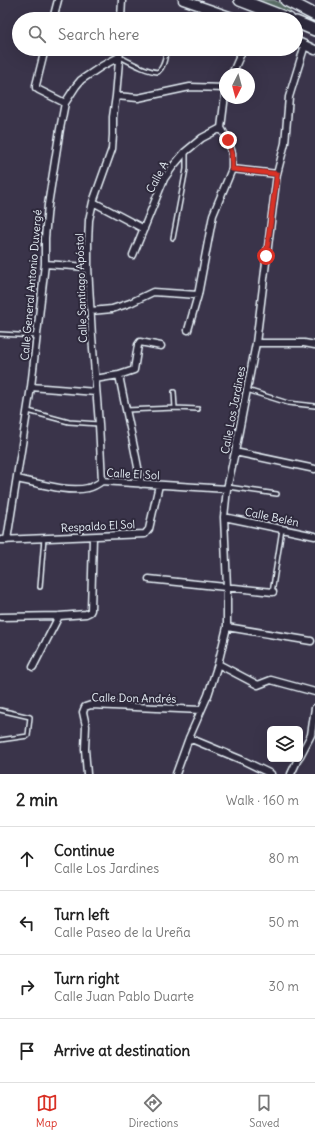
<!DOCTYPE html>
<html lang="en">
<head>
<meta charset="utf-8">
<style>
  body { margin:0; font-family:Delius,sans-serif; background:#f6f6f6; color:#222 }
  .controls { position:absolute; right:12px; bottom:12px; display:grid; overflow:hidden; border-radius:6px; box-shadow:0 4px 16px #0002 }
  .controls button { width:36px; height:36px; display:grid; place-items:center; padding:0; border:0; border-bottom:1px solid #e0e0e0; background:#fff; color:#222; font:20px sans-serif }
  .compass { position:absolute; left:219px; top:68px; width:36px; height:36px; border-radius:50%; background:#fff; box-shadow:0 4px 16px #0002; rotate:186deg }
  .stop { position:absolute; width:12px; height:12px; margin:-9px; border:3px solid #d93025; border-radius:50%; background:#fff }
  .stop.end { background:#d93025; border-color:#fff; box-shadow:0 1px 4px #0008 }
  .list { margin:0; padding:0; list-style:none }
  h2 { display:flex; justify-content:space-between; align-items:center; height:52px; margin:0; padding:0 16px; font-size:17px }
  h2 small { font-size:13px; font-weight:400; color:#767676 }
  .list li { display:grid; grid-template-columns:26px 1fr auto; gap:12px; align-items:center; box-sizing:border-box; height:64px; padding:0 16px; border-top:1px solid #e0e0e0 }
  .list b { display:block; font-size:15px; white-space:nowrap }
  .list p { margin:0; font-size:13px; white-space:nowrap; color:#767676 }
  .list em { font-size:13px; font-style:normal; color:#767676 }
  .icon { flex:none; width:22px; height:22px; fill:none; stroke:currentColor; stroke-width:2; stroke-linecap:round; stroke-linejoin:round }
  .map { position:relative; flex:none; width:315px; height:774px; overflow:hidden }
  .search { position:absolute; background:#fff; box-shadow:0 4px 16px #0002; left:12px; right:12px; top:12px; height:44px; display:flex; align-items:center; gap:10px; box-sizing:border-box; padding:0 14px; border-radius:22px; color:#767676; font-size:15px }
  .sheet { height:308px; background:#fff }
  nav { display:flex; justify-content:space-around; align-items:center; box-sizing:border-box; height:56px; border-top:1px solid #e0e0e0; background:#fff; font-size:11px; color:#767676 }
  nav a { display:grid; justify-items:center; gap:2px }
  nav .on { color:#d93025 }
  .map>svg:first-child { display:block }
</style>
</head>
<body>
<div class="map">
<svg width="315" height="774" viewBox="0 0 315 774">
  <rect width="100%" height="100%" fill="#3a344a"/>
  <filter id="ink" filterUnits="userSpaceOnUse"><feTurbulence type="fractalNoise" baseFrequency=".025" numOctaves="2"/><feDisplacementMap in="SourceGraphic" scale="8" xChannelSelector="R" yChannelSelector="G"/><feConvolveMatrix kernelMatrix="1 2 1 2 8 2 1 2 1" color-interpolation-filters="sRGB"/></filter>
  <g filter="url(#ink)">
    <path fill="#5a6e66" stroke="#a1b0af" d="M254 0H274L291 9 289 13Z"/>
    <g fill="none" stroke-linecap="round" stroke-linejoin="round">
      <g stroke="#e8f1f8" stroke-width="6">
        <path id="service" d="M120 57C132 63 145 71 158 72 165 66 165 57 167 49
          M173 238 186 169V153
          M0 334 36 336
          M247 390 288 403 315 406
          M174 392 175 408
          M126 410 175 408 198 409
          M28 411 69 422 99 424
          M228 487 277 494
          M40 587 44 538
          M272 593 282 529
          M0 710 30 717 28 736 0 740"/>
      </g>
      <g stroke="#e8f1f8" stroke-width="9">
        <path id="minor" d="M53 19 58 0
          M121 19 122 0
          M45 49 36 85V88L39 90 65 103
          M232 74 243 49
          M116 96 138 98 190 87 225 88
          M232 169 277 174
          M93 202 144 229
          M133 255 164 179 174 165 185 152 202 138 221 128
          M45 264 88 267
          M91 311 112 309 130 303 153 292 198 295
          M188 330 198 295 213 215 232 169V153L228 140 221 128 225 95
          M256 343H304L315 345
          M119 375C126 412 135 448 141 484
          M95 379 119 375 134 370 138 345 140 342 161 346
          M31 387 96 392
          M235 452 315 469
          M17 479C37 483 68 493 88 488 93 487 98 484 102 481L227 489
          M102 481 99 424 92 336 88 267V243L89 220 93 202 112 149 113 135V117L116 96 120 49
          M224 517 315 536
          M0 540 145 534 149 529 159 485
          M7 540 31 387 45 264V238L48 205 60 129 65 103 76 86 81 80 102 66 119 57
          M149 579 273 592
          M1 617 59 616 86 614 90 612 91 610 93 537
          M227 627 311 641
          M218 664 258 685 271 680 315 692
          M33 667 59 616
          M189 738 242 760 271 774
          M300 756 311 735 315 708
          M87 774 85 749 86 726 83 712 85 707 91 705 201 710
          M176 774 189 738 208 695 218 664 227 627V587L224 517 227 489 235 452 256 343 277 174 285 143 289 97 305 45
          M291 774 298 759"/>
      </g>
      <g stroke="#e8f1f8" stroke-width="11">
        <path id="secondary" d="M183 0 238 19
          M296 41 315 50"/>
      </g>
      <g stroke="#e8f1f8" stroke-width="14">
        <path id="motorway" d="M240 0 289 19
          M286 0 315 15
          M296 22 315 30"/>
      </g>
      <use href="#service" stroke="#2f2a3d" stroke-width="3"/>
      <use href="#minor" stroke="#2f2a3d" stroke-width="6"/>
      <use href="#secondary" stroke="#2f2a3d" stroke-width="8"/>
      <use href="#motorway" stroke="#2f2a3d" stroke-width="11"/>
    </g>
  </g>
  <g fill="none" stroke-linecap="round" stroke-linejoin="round" filter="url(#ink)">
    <path stroke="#d93025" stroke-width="5" d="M228 140 232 153V169L277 174 266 256"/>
  </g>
  <g text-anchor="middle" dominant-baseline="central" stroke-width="4" stroke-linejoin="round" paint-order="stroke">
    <g font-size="11" fill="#e8f1f8" stroke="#2f2a3d">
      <text transform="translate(157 177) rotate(-62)">Calle A</text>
      <text transform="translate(31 285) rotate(-85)">Calle General Antonio Duvergé</text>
      <text transform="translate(81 288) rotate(-92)">Calle Santiago Apóstol</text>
      <text transform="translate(233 410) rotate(-79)">Calle Los Jardines</text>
      <text transform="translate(133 474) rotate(3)">Calle El Sol</text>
      <text transform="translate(272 517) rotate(12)">Calle Belén</text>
      <text transform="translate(98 526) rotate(-3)">Respaldo El Sol</text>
      <text transform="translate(134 698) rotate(1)">Calle Don Andrés</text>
    </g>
  </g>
</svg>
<div class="controls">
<button><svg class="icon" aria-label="layers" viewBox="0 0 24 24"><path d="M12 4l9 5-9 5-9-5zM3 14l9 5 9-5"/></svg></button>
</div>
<svg class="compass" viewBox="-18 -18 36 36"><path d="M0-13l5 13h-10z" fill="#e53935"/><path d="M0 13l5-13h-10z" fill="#767676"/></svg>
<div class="stop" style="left:266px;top:256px"></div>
<div class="stop end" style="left:228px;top:140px"></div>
<div class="search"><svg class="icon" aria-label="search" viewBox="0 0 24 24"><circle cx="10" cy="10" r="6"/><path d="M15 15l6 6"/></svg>Search here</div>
</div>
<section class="sheet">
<h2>2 min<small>Walk · 160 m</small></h2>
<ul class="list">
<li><svg class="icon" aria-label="ahead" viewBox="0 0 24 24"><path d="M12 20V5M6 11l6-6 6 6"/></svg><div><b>Continue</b><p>Calle Los Jardines</p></div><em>80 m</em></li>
<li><svg class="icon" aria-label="left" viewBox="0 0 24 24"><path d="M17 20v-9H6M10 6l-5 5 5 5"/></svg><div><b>Turn left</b><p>Calle Paseo de la Ureña</p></div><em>50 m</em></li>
<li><svg class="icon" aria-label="right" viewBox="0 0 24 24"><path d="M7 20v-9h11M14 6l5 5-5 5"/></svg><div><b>Turn right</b><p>Calle Juan Pablo Duarte</p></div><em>30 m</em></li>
<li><svg class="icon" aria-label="arrive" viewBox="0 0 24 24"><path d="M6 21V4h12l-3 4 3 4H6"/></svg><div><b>Arrive at destination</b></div></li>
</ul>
</section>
<nav>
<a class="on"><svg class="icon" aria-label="map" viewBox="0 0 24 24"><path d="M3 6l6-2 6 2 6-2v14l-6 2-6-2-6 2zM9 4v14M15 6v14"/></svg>Map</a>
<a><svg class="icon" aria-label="directions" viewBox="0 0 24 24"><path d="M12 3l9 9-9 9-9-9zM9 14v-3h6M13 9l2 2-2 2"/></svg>Directions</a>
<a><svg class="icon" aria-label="saved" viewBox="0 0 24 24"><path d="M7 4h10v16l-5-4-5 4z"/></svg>Saved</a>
</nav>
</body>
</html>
